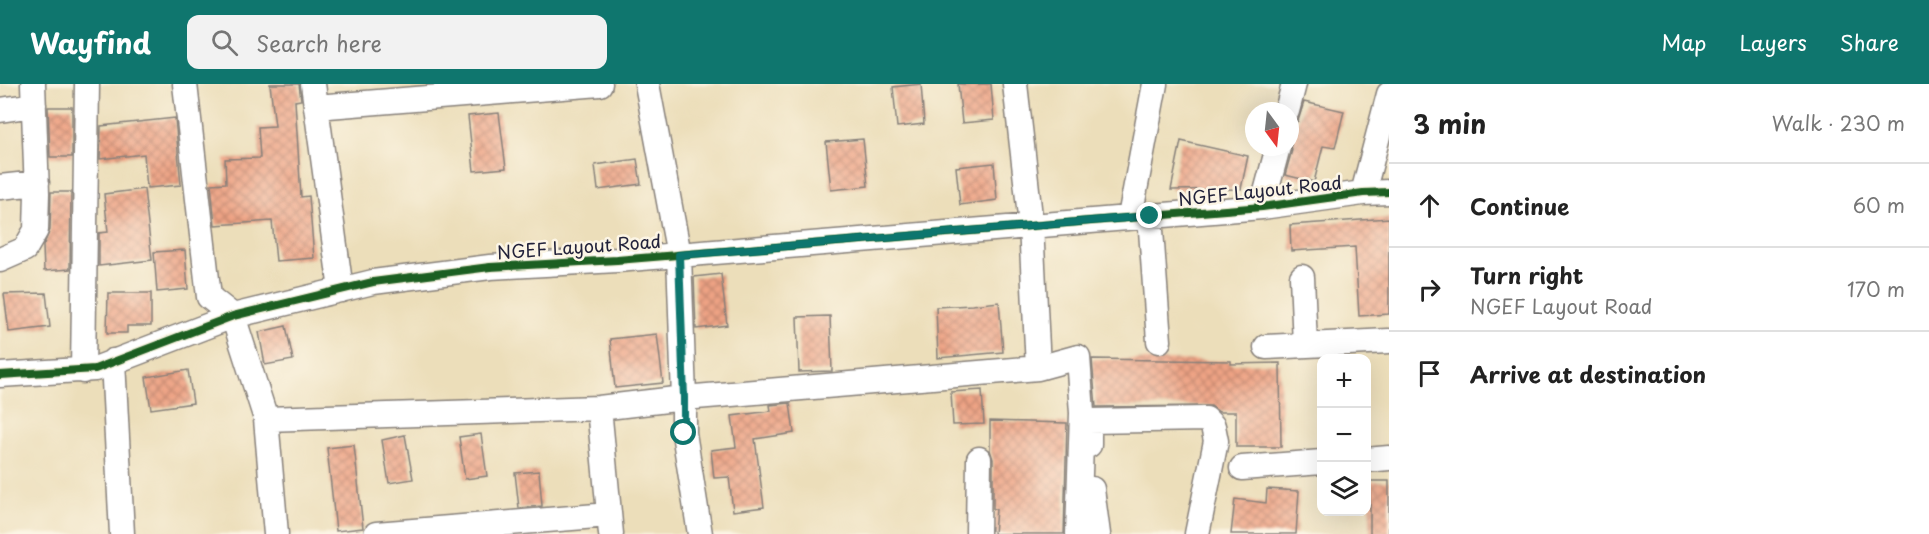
<!DOCTYPE html>
<html lang="en">
<head>
<meta charset="utf-8">
<style>
  body { margin:0; font-family:"Playpen Sans",sans-serif; background:#f2f2f2; color:#222 }
  .controls { position:absolute; right:18px; bottom:18px; display:grid; overflow:hidden; border-radius:12px; box-shadow:0 6px 24px #0002 }
  .controls button { width:54px; height:54px; display:grid; place-items:center; padding:0; border:0; border-bottom:2px solid #e0e0e0; background:#fff; color:#222; font:30px sans-serif }
  .compass { position:absolute; left:1245px; top:18px; width:54px; height:54px; border-radius:50%; background:#fff; box-shadow:0 6px 24px #0002; rotate:165deg }
  .stop { position:absolute; width:18px; height:18px; margin:-14px; border:4px solid #0f766e; border-radius:50%; background:#fff }
  .stop.end { background:#0f766e; border-color:#fff; box-shadow:0 2px 6px #0008 }
  .list { margin:0; padding:0; list-style:none }
  h2 { display:flex; justify-content:space-between; align-items:center; height:78px; margin:0; padding:0 24px; font-size:26px }
  h2 small { font-size:20px; font-weight:400; color:#767676 }
  .list li { display:grid; grid-template-columns:39px 1fr auto; gap:18px; align-items:center; box-sizing:border-box; height:84px; padding:0 24px; border-top:2px solid #e0e0e0 }
  .list b { display:block; font-size:22px; white-space:nowrap }
  .list p { margin:0; font-size:20px; white-space:nowrap; color:#767676 }
  .list em { font-size:20px; font-style:normal; color:#767676 }
  .icon { flex:none; width:33px; height:33px; fill:none; stroke:currentColor; stroke-width:2; stroke-linecap:round; stroke-linejoin:round }
  .map { position:relative; flex:none; width:1389px; height:450px; overflow:hidden }
  header { display:flex; align-items:center; gap:36px; box-sizing:border-box; height:84px; padding:0 30px; background:#0f766e; color:#fff }
  header strong { font-size:28px }
  nav { display:flex; gap:33px; margin-inline-start:auto; font-size:21px }
  .search { width:420px; height:54px; background:#f2f2f2; display:flex; align-items:center; gap:15px; box-sizing:border-box; padding:0 21px; border-radius:12px; color:#767676; font-size:22px }
  main { display:flex }
  aside { flex:1; background:#fff }
  .map>svg:first-child { display:block }
</style>
</head>
<body>
<header>
<strong>Wayfind</strong>
<div class="search"><svg class="icon" aria-label="search" viewBox="0 0 24 24"><circle cx="10" cy="10" r="6"/><path d="M15 15l6 6"/></svg>Search here</div>
<nav><a>Map</a><a>Layers</a><a>Share</a></nav>
</header>
<main>
<div class="map">
<svg width="1389" height="450" viewBox="0 0 1389 450">
  <defs>
    <pattern id="building-cross-hatch" width="8" height="8" patternUnits="userSpaceOnUse" patternTransform="scale(1.5)"><rect width="8" height="8" fill="#eea384"/><path d="M0 0l8 8M0 8l8-8" fill="none" stroke="#c0846d"/></pattern>
  </defs>
  <rect width="100%" height="100%" fill="#fcf5e5"/>
  <filter id="ink" filterUnits="userSpaceOnUse"><feTurbulence type="fractalNoise" baseFrequency=".0167" numOctaves="2"/><feDisplacementMap in="SourceGraphic" scale="12" xChannelSelector="R" yChannelSelector="G"/><feConvolveMatrix kernelMatrix="1 2 1 2 8 2 1 2 1" color-interpolation-filters="sRGB"/></filter>
  <filter id="wash" filterUnits="userSpaceOnUse"><feTurbulence type="fractalNoise" baseFrequency=".008" numOctaves="4" result="noise"/><feDisplacementMap in="SourceGraphic" scale="24" xChannelSelector="R" yChannelSelector="G"/><feGaussianBlur stdDeviation="1.35" result="paint"/><feColorMatrix in="noise" values="0 0 0 0 0 0 0 0 0 0 0 0 0 0 0 0 0 1.4 0 .05"/><feComposite in="paint" operator="in"/></filter>
  <g filter="url(#wash)">
    <rect width="100%" height="100%" fill="#ecdeba"/>
    <g id="blocks">
      <path fill="url(#building-cross-hatch)" d="M270 0H299L301 16 295 17 301 113 309 112 314 174 276 177 272 137 215 141 211 100 226 99 225 75 260 74 258 43 275 42Z
        M921 0 924 40 897 43 893 3Z
        M958 0H991L994 36 962 39Z
        M1304 18 1344 27 1335 64 1323 62 1314 98 1285 91 1292 66 1290 56 1291 41 1298 37Z
        M48 23H72V73H50Z
        M499 29 506 84 474 87 468 32Z
        M175 34 181 101 147 104 144 70 100 75 101 42Z
        M863 55 868 102 831 106 826 58Z
        M1181 57 1248 72 1241 105 1171 106Z
        M637 75 641 100 598 106 595 81Z
        M994 79 997 116 960 121 956 83Z
        M144 105 152 176 99 182V149L108 148 104 110Z
        M51 108H71L70 185 44 187 43 162 50 146Z
        M1389 134V230L1359 232 1355 163 1291 167 1290 141Z
        M185 166 188 205 157 208 154 168Z
        M721 190 727 241 696 245 694 193Z
        M46 209 50 243 9 248 4 210Z
        M108 209H151V242H127V249H107Z
        M999 218 1003 268 938 274 936 223 972 221Z
        M830 232 832 287 799 288 797 233Z
        M286 242 293 276 265 281 259 248Z
        M657 250 663 299 615 304 610 255Z
        M1092 275 1231 277V280L1280 279 1281 363H1236V328H1219L1211 322 1096 323Z
        M188 286 193 319 151 325 146 293Z
        M982 306 984 340 953 341 951 308Z
        M790 319 794 349 755 355 764 423 733 427 729 393 714 394 711 366 736 363 732 332 771 327 770 321Z
        M990 337 1067 339 1064 450H994L996 425H993V375L990 366Z
        M481 350 487 392 465 395 459 353Z
        M405 351 413 395 389 399 382 356Z
        M354 361 363 444 336 447 327 364Z
        M539 387 542 422 519 424 515 389Z
        M1370 397H1389V450H1370Z
        M1267 405 1299 407 1296 450H1231L1235 415 1266 419Z"/>
    </g>
  </g>
  <g filter="url(#ink)">
    <use href="#blocks" fill-opacity="0" stroke="#87807a" stroke-width="1.5"/>
    <g fill="none" stroke-linecap="round" stroke-linejoin="round">
      <g stroke="#87807a" stroke-width="27">
        <path id="minor" d="M185 0 209 213 233 232 266 335 276 450
          M313 0 341 206
          M647 0 679 171 684 314V349L700 450
          M1015 0 1031 141 1038 284
          M316 23 600 0
          M0 26 34 21
          M1287 27 1294 0
          M0 103 37 99
          M1363 109 1389 10
          M1262 123 1278 63
          M1150 132 1159 257
          M1130 133 1155 0
          M0 176 25 165 36 146 37 109 33 0
          M1302 193 1305 261
          M1266 263 1389 257
          M113 277 122 450
          M83 287 87 0
          M0 291 95 285 233 232 373 198 490 183 617 176 1262 123 1363 109 1389 108
          M599 324 611 450
          M266 335 599 324 684 314 1038 284 1078 273 1082 329 1078 450
          M1089 361V337L1206 335 1213 342 1216 357 1197 450
          M1366 376 1389 374
          M1242 384 1322 378
          M1092 405 1098 450
          M376 450 609 431
          M978 450 979 375"/>
      </g>
      <use href="#minor" stroke="#fff" stroke-width="24"/>
      <g stroke="#fcf5e5" stroke-width="11">
        <path id="cycleway" d="M0 291 95 285 233 232 373 198 490 183 617 176 1262 123 1363 109 1389 108"/>
      </g>
      <use href="#cycleway" stroke="#1b5e20" stroke-width="8"/>
    </g>
  </g>
  <g fill="none" stroke-linecap="round" stroke-linejoin="round" filter="url(#ink)">
    <path stroke="#0f766e" stroke-width="8" d="M684 349V314L679 171 1150 132"/>
  </g>
  <g text-anchor="middle" dominant-baseline="central" stroke-width="5" stroke-linejoin="round" paint-order="stroke">
    <g font-size="18" fill="#22223b" stroke="#fcf5e5">
      <text transform="translate(1260 106) rotate(-6)">NGEF Layout Road</text>
      <text transform="translate(579 162) rotate(-4)">NGEF Layout Road</text>
    </g>
  </g>
</svg>
<div class="controls">
<button>+</button>
<button>−</button>
<button><svg class="icon" aria-label="layers" viewBox="0 0 24 24"><path d="M12 4l9 5-9 5-9-5zM3 14l9 5 9-5"/></svg></button>
</div>
<svg class="compass" viewBox="-18 -18 36 36"><path d="M0-13l5 13h-10z" fill="#e53935"/><path d="M0 13l5-13h-10z" fill="#767676"/></svg>
<div class="stop" style="left:684px;top:349px"></div>
<div class="stop end" style="left:1150px;top:132px"></div>
</div>
<aside>
<h2>3 min<small>Walk · 230 m</small></h2>
<ul class="list">
<li><svg class="icon" aria-label="ahead" viewBox="0 0 24 24"><path d="M12 20V5M6 11l6-6 6 6"/></svg><div><b>Continue</b></div><em>60 m</em></li>
<li><svg class="icon" aria-label="right" viewBox="0 0 24 24"><path d="M7 20v-9h11M14 6l5 5-5 5"/></svg><div><b>Turn right</b><p>NGEF Layout Road</p></div><em>170 m</em></li>
<li><svg class="icon" aria-label="arrive" viewBox="0 0 24 24"><path d="M6 21V4h12l-3 4 3 4H6"/></svg><div><b>Arrive at destination</b></div></li>
</ul>
</aside>
</main>
</body>
</html>
